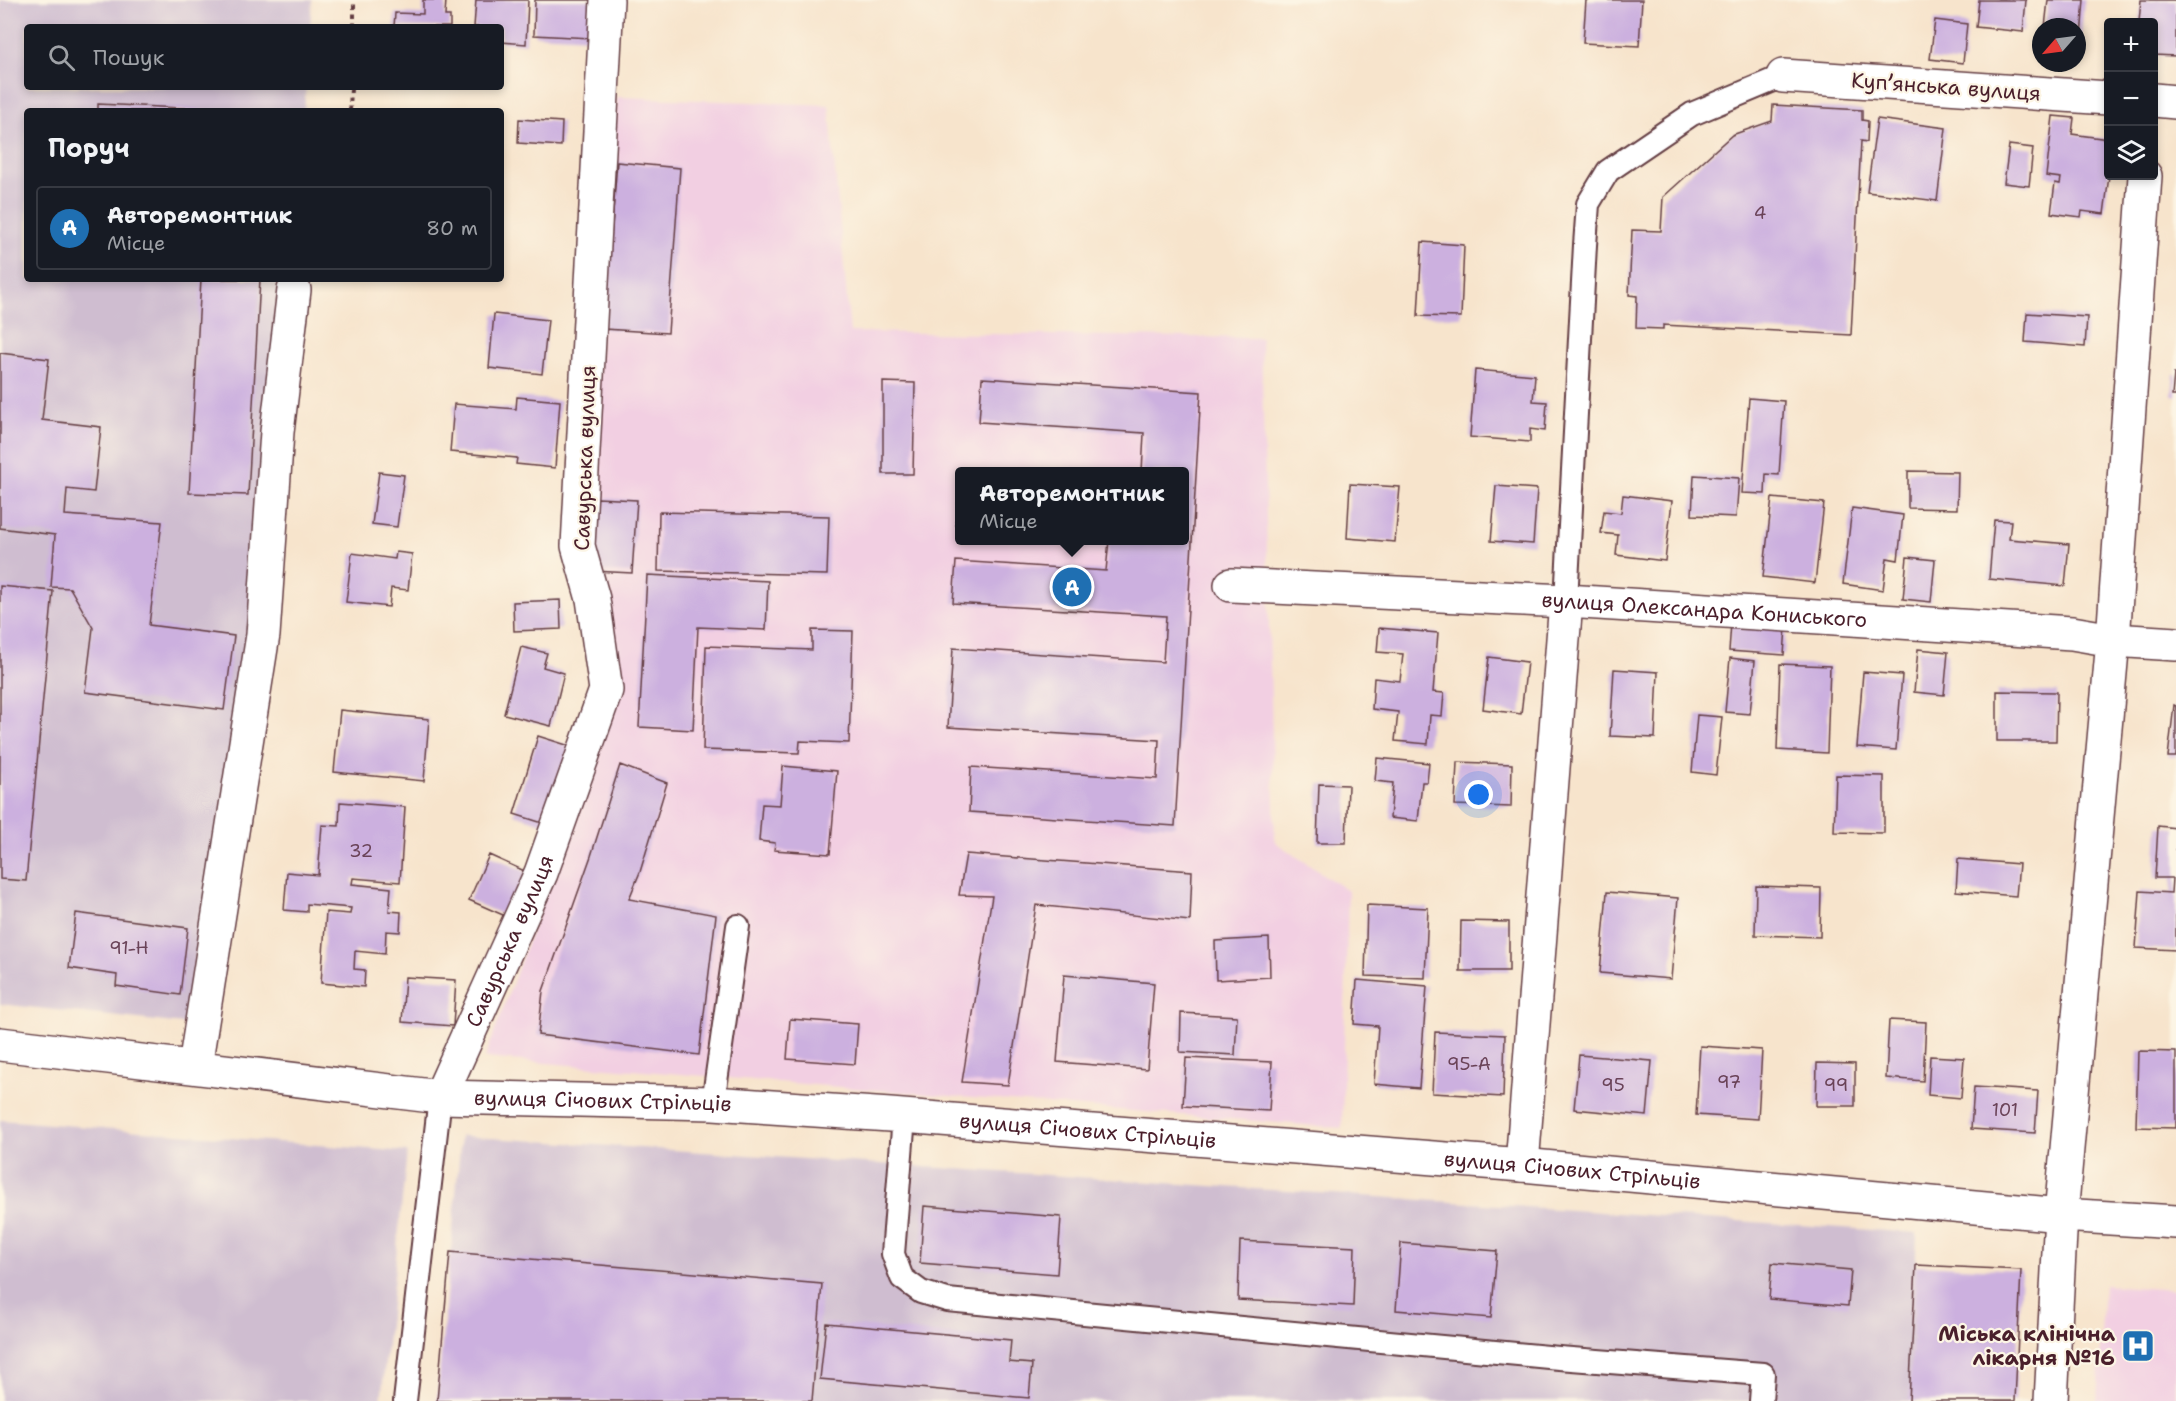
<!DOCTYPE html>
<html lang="uk">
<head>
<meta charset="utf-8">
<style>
  body { margin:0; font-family:"Shantell Sans",sans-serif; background:#20242c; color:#f1f3f6 }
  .controls { position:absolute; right:18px; top:18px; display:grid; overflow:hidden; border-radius:6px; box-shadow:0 3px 9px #0003 }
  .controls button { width:54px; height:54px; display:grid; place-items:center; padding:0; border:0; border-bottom:2px solid #363941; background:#171b24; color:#f1f3f6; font:30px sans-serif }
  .compass { position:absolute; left:2032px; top:18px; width:54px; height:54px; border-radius:50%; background:#171b24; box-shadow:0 3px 9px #0003; rotate:242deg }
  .you { position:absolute; left:1479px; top:795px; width:21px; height:21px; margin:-15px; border:4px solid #fff; border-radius:50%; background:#1a73e8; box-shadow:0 0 0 9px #1a73e833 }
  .badge { display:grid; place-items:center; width:39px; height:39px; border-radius:50%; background:#1f6fb2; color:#fff; font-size:20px; font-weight:700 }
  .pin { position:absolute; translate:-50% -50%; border:3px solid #fff; box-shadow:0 2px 6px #0006 }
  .popup { position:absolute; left:955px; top:467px; width:234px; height:78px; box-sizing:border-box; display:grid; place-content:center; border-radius:6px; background:#171b24; filter:drop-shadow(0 2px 4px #0005); font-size:20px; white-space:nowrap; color:#9ea1a6 }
  .popup b { font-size:22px; color:#f1f3f6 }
  .popup::after { content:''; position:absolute; left:50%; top:100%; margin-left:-12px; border:12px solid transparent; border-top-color:#171b24 }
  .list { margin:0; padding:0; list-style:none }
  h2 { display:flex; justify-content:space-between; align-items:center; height:78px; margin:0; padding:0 24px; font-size:26px }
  h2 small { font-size:20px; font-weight:400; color:#9ea1a6 }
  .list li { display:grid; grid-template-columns:39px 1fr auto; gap:18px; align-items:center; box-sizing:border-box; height:84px; margin:0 12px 12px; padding:0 12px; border:2px solid #363941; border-radius:6px }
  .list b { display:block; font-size:22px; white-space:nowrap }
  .list p { margin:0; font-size:20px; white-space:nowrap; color:#9ea1a6 }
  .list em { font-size:20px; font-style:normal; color:#9ea1a6 }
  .icon { flex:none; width:33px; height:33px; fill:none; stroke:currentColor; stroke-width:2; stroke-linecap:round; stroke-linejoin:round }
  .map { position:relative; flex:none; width:2176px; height:1401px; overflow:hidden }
  .search { position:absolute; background:#171b24; box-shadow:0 3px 9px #0003; left:24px; top:24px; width:480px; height:66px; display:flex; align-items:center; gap:15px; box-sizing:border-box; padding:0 21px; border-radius:6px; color:#9ea1a6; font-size:22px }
  .panel { position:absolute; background:#171b24; box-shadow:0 3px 9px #0003; left:24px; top:108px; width:480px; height:174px; border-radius:6px }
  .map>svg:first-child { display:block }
</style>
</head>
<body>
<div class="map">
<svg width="2176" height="1401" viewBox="0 0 2176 1401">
  <rect width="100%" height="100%" fill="#fcf5e5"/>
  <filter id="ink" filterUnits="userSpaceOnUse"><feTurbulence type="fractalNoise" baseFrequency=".0167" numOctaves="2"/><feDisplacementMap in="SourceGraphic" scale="12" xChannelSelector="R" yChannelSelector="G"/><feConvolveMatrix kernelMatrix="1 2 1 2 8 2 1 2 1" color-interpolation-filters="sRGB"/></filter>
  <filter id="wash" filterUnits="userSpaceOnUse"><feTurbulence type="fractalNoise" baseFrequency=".008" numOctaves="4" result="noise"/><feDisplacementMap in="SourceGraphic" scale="24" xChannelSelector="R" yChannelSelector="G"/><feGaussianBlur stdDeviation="1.35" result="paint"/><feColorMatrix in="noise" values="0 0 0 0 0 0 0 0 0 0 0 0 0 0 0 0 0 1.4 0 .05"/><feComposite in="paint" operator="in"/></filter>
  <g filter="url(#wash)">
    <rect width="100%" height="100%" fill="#f7e4cc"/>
    <path fill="#f2cfe2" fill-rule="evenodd" d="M617 97 829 105 850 332 1261 338 1275 842 1348 891 1342 1128 485 1058 621 689 587 543ZM960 472H1184V540H960Z
      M2104 1285 2176 1290V1401H2097Z"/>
    <path fill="#cfbdd0" d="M0 0H312L310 27H27V87H306L304 111H27V279H291L274 510 184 1024 0 1004Z
      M0 1120 407 1152 381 1401H0Z
      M461 1136 1917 1233 1909 1401H438Z"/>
    <g id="blocks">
      <path fill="#ccb0df" d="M423 0H446L445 16H450V27H394L395 13 423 14Z
        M476 0H528L526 44 501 42V27H474Z
        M535 0H593L591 38 534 35Z
        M1586 0H1642L1639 46 1583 43Z
        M1979 0H2026L2023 32 1976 27Z
        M2048 0H2084L2081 37H2077V27H2045Z
        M2141 0H2176V56L2154 55V22H2139Z
        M1935 20 1967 24 1963 63 1930 59Z
        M98 104 200 109V111H98Z
        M1773 105 1862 110V120L1868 121 1867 142 1861 141 1851 335 1663 325V329L1636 328 1637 296 1629 295 1632 230 1661 231 1663 197 1732 135 1772 121Z
        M2053 116 2074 118 2072 134 2108 139 2109 176 2104 214 2082 211 2081 217 2051 213 2055 183 2060 184 2061 178 2046 176Z
        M519 119 562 122 561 146 518 143Z
        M1877 119 1946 128 1937 201 1867 192Z
        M2009 145 2033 148 2029 186 2004 183Z
        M617 162 680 168 668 333 604 329Z
        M1422 242 1464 245 1461 317 1418 316Z
        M201 279H260L248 495 189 493Z
        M2027 313 2087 317 2085 347 2025 342Z
        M494 314 548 320 542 374 489 368Z
        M0 353 49 359 42 420 101 427 94 492 67 489 65 515 162 522 149 625 234 636 224 710 85 692 93 628 70 588 51 587 55 535 0 528Z
        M1475 370 1535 375 1533 401 1547 402 1545 431 1530 429V442L1470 437Z
        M2174 374H2176V396H2172Z
        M982 378 1201 392 1175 826 969 812 971 767 1157 779 1159 740 948 727 953 648 1163 662 1166 616 953 603 956 561 1106 571 1109 540H1184V472H1142L1144 433 979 422Z
        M883 382 915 383 913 474H883Z
        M517 397 560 401 555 468 516 464 517 458 450 452 454 404 516 409Z
        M1749 398 1784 401 1779 475 1766 474 1765 494 1742 493Z
        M1908 471 1958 472 1957 509 1908 508Z
        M379 472 404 475 397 527 372 524Z
        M1694 475 1739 478 1736 517 1692 515Z
        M1350 484 1400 487 1395 542 1347 538Z
        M1496 486 1537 489 1533 544 1491 541Z
        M1623 495 1672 501 1665 561 1616 555 1618 535 1601 533 1604 511 1621 513Z
        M597 498 637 500 632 573 593 571Z
        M1772 498 1824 503 1815 583 1763 577Z
        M958 499H960V525H956Z
        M1852 508 1903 515 1898 560 1887 558 1883 590 1843 584Z
        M659 512 829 516 827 575 658 571Z
        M1994 520 2011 521 2009 539 2069 544 2065 586 1989 579Z
        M396 552 412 554 408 590 391 588 389 607 346 602 352 553 395 559Z
        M1907 557 1935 560 1931 602 1903 599Z
        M647 575 768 581 766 630 698 627 693 730 639 727Z
        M0 586 53 591 26 881 0 879Z
        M560 600 561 629 514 631 513 602Z
        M1731 623 1786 627 1784 655 1729 651Z
        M1379 628 1438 633 1433 692 1444 693 1442 716 1430 715 1428 744 1395 741 1398 712 1372 709 1374 678 1400 681 1403 654 1377 652Z
        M812 630 853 631 849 743 800 741 799 753 703 750 706 646 812 650Z
        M521 647 547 653 543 667 564 673 551 726 504 714Z
        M1918 649 1948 652 1944 695 1914 692Z
        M1489 657 1527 662 1521 714 1483 709Z
        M1730 658 1755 661 1750 714 1725 712Z
        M1780 664 1830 666 1827 753 1777 750Z
        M1614 669 1658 672 1655 738 1610 736Z
        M1863 672 1902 675 1896 750 1857 747Z
        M1997 691 2057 692 2056 741H1997Z
        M2174 705 2176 706V757H2168Z
        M340 710 429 719 424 781 334 772Z
        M1697 715 1722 717 1716 775 1692 772Z
        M538 736 573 747 549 825 514 814Z
        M1377 758 1429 763 1427 782H1422L1418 821 1390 818 1393 783 1375 781Z
        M1457 762 1512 764 1511 807 1455 805Z
        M620 765 667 783 640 872 629 899 716 915 699 1055 538 1035 543 991 591 856Z
        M783 766 837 771 830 854 774 850 775 843 759 841 762 804 780 805Z
        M1836 775 1884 776V833L1834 832Z
        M1319 784 1348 785 1346 843H1317Z
        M340 802 405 807 400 882 353 878 352 884 391 888 389 911 401 912 400 932 386 931 385 954 355 951 354 969 365 970 364 987 321 983 326 912 350 914 351 908 307 904V912L284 910 287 872 318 875 322 825 339 826Z
        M2158 826 2176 828V950L2136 948 2140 891 2171 893 2172 878H2155Z
        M966 854 1192 871 1190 921 1036 905 1008 1085 962 1082 992 896 959 895Z
        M489 855 531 874 512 919 469 900Z
        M1958 859 2019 864 2016 896 1956 891Z
        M1756 886 1821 888 1820 937 1755 935Z
        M1607 892 1678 898 1671 979 1600 973Z
        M1367 905 1428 908 1425 978 1365 976Z
        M76 913 188 928 180 995 116 986 117 975 69 968Z
        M1461 921 1509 922V971H1460Z
        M1269 938 1270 977 1216 980 1215 941Z
        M1064 975 1154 983 1147 1069 1057 1062Z
        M405 977 456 980 453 1026 402 1022Z
        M1357 980 1427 986 1419 1088 1374 1084 1378 1026 1354 1024Z
        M1181 1013 1237 1016 1235 1055 1180 1052Z
        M790 1019 858 1024 855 1064 787 1059Z
        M1889 1020 1926 1022 1923 1081 1886 1078Z
        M1435 1032 1505 1035 1503 1097 1432 1093Z
        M1700 1046 1762 1050 1758 1119 1696 1115Z
        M2138 1051 2176 1052V1128L2136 1127Z
        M1579 1055 1652 1061 1647 1116 1574 1109Z
        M1930 1056 1964 1058 1961 1098 1928 1095Z
        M1186 1058 1272 1062 1269 1111 1183 1106Z
        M1817 1063 1855 1064V1106H1816Z
        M1974 1087 2038 1091 2035 1133 1971 1129Z
        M924 1206 1061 1217 1057 1274 920 1263Z
        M1240 1241 1355 1247 1353 1306 1238 1300Z
        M1401 1243 1497 1251 1491 1318 1396 1310Z
        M450 1252 822 1284 812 1401H437Z
        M1772 1263 1851 1270 1848 1306 1769 1299Z
        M1916 1265 2021 1270 2015 1401H1909Z
        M826 1323 1011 1340 1009 1362 1032 1364 1029 1398 820 1379Z"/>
    </g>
  </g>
  <g filter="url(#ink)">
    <use href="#blocks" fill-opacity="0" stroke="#643d43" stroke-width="1.5"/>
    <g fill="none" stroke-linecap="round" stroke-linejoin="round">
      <g stroke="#643d43" stroke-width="26">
        <path id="lane" d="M1566 601 1585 245 1588 204 1608 171 1692 114 1783 76
          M713 1103 738 926
          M904 1117 893 1254 902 1278 921 1292 947 1300 1559 1358 1763 1374 1761 1401
          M405 1401 440 1097"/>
      </g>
      <g stroke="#643d43" stroke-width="36">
        <g id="street">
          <path d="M1783 76 2108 98"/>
          <path d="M2154 100 2176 102"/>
          <path id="s1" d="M1231 585 1566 601 2072 633 2113 640 2176 644"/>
          <path d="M195 1066 263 635 277 432 294 290"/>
          <path id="s2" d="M440 1097 541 873 606 690 593 599 578 546 607 0"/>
          <path d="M1522 1165 1566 601"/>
          <path d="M2051 1401 2061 1215 2113 640 2145 176"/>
        </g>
      </g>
      <g stroke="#643d43" stroke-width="36">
        <g id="secondary">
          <path id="s3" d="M0 1044 440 1097 713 1103 890 1115 1522 1165 2061 1215 2176 1222"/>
        </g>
      </g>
      <path stroke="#643d43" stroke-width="4" stroke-dasharray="4.5 4.5" stroke-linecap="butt" d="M354 27V0
        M350 111 351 87"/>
      <use href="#lane" stroke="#fff" stroke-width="22"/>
      <use href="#street" stroke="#fff" stroke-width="33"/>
      <use href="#secondary" stroke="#fff" stroke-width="33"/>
    </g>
  </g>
  <defs>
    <g id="hospital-square" transform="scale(1.725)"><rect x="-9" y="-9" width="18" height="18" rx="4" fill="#1f6fb2" stroke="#fcf5e5"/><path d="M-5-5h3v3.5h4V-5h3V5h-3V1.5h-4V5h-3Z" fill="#fff"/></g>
  </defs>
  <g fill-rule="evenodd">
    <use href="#hospital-square" x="2138" y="1346"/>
  </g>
  <g text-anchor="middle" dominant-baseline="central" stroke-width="4.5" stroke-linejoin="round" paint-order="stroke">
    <g font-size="18" fill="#6a4358">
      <text x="1760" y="213">4</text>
      <text x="361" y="851">32</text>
      <text x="129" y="948">91-Н</text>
      <text x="1469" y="1064">95-А</text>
      <text x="1729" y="1082">97</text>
      <text x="1613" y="1085">95</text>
      <text x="1836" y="1085">99</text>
      <text x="2005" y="1110">101</text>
    </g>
    <g font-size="21" fill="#4a1f2b" stroke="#fcf5e5">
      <text transform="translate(1946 87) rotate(4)">Купʼянська вулиця</text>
      <text transform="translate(585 458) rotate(-88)">Савурська вулиця</text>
      <text stroke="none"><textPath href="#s1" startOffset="474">вулиця Олександра Кониського</textPath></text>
      <text stroke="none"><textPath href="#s2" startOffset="171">Савурська вулиця</textPath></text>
      <text stroke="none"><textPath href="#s3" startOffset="606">вулиця Січових Стрільців</textPath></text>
      <text stroke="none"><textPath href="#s3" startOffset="1092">вулиця Січових Стрільців</textPath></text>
      <text stroke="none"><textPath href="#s3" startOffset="1578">вулиця Січових Стрільців</textPath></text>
    </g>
    <g font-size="21" font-weight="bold" fill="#4a1f2b" stroke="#fcf5e5" text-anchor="end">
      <text x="2115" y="1334">Міська клінічна<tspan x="2115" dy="24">лікарня №16</tspan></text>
    </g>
  </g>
</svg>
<div class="controls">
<button>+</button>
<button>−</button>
<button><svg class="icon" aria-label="layers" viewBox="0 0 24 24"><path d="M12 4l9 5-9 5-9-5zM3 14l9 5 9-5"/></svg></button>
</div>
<svg class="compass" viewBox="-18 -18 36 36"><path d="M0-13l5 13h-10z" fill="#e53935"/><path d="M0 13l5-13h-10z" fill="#9ea1a6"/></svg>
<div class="you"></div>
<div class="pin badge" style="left:1072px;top:587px">A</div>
<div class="popup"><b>Авторемонтник</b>Місце</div>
<div class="search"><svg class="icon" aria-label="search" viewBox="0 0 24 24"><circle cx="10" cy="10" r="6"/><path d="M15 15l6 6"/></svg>Пошук</div>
<section class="panel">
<h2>Поруч<small></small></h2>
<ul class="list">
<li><span class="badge">A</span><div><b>Авторемонтник</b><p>Місце</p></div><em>80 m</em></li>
</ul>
</section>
</div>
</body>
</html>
